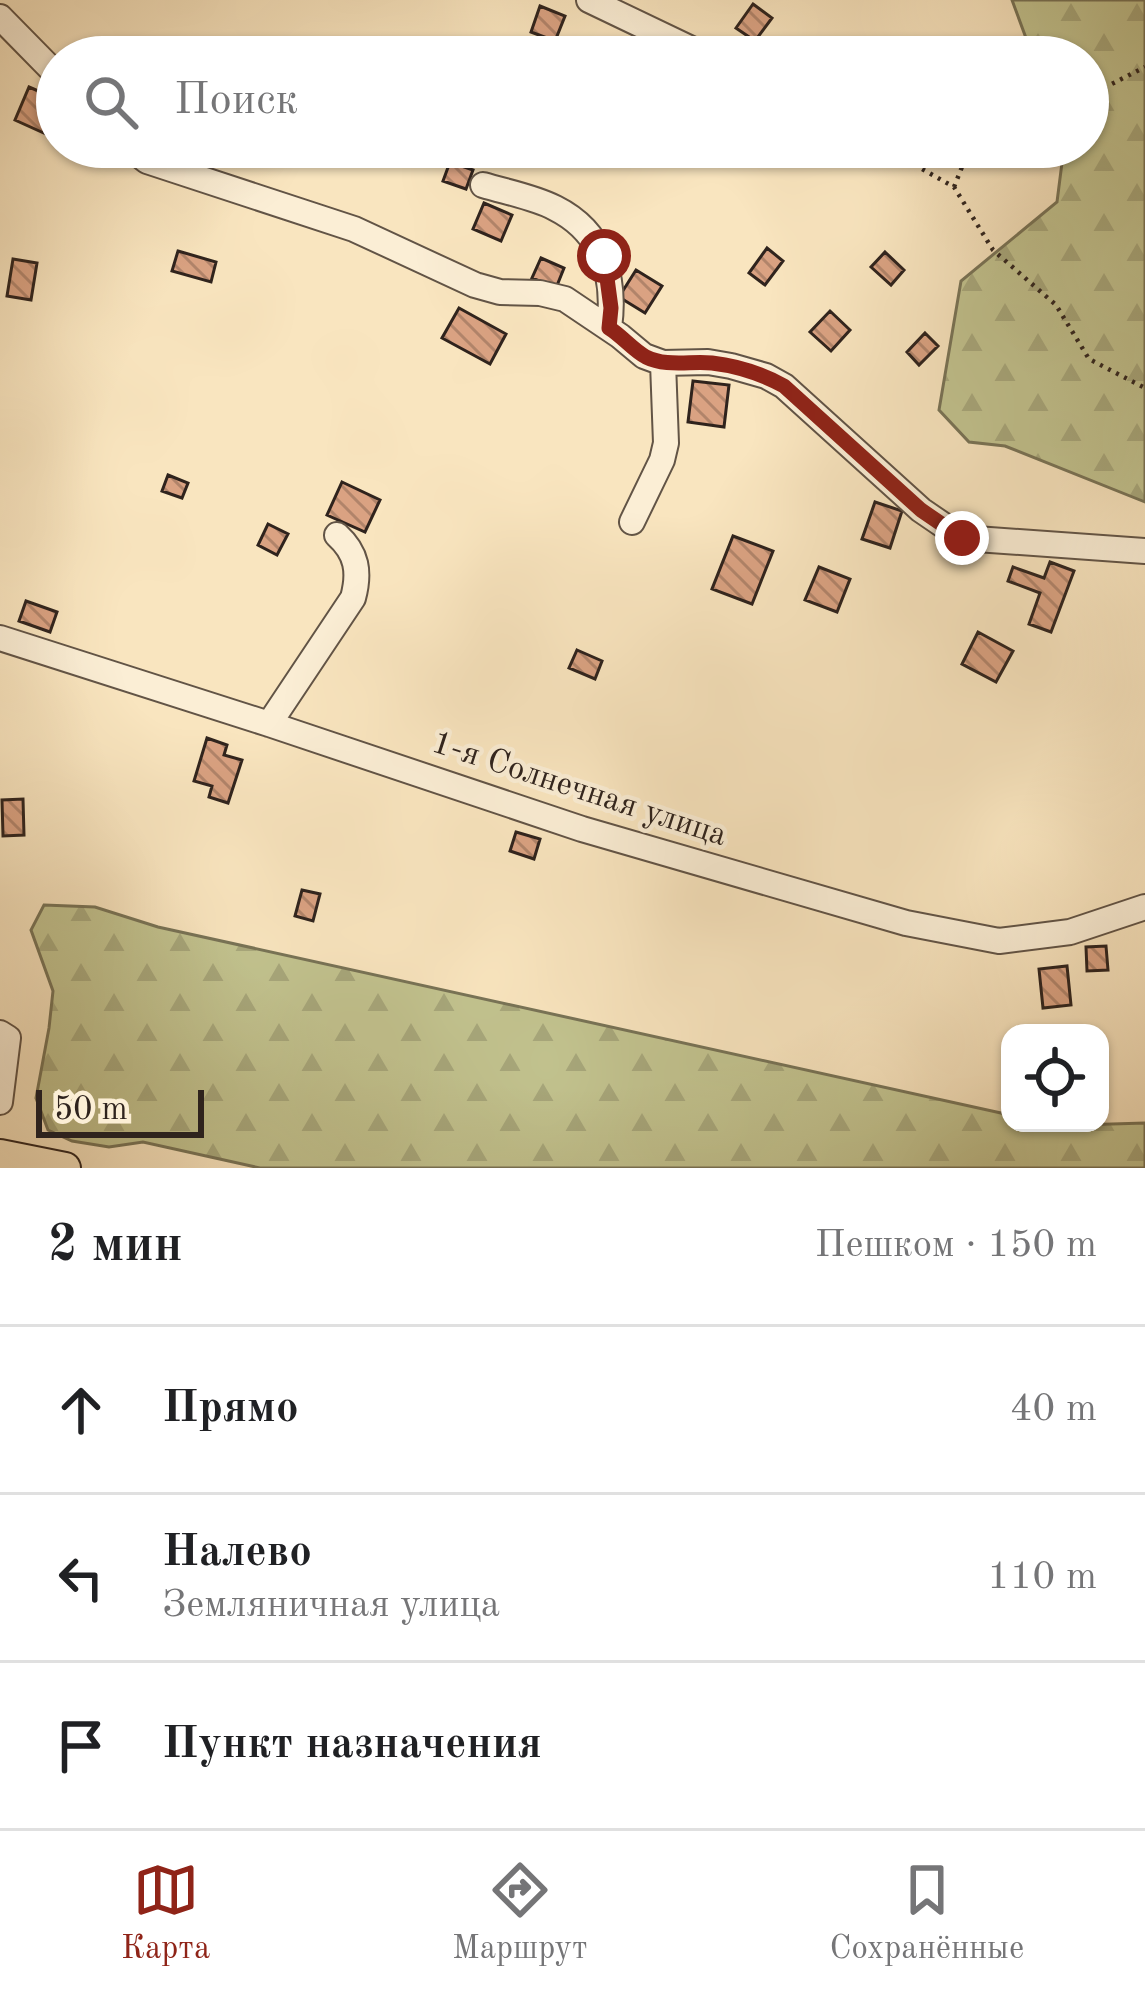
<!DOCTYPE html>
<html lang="ru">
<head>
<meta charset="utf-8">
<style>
  body { margin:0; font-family:"Old Standard TT",serif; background:#f6f6f6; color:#202124 }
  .controls { position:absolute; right:36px; bottom:36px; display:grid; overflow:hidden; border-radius:24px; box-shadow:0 3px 9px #0004 }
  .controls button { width:108px; height:108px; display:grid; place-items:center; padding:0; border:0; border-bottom:3px solid #e0e0e0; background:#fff; color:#202124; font:60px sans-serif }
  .scale { position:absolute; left:36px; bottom:30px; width:168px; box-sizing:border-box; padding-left:12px; border:6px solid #2f231d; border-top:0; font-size:33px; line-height:42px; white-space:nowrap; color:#2f231d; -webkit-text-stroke:9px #fbeed5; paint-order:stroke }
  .stop { position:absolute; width:36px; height:36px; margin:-27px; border:9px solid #8f2418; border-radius:50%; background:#fff }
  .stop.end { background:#8f2418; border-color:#fff; box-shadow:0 3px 12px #0008 }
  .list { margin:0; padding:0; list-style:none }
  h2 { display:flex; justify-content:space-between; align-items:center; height:156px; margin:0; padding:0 48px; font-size:51px }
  h2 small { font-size:39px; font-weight:400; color:#757577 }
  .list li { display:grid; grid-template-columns:78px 1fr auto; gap:36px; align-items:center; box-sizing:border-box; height:168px; padding:0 48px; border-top:3px solid #e0e0e0 }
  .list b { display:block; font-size:45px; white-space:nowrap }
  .list p { margin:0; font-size:39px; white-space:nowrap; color:#757577 }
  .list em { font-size:39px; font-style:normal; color:#757577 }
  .icon { flex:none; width:66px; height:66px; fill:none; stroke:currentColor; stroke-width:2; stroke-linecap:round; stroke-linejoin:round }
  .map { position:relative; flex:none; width:1145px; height:1168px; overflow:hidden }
  .search { position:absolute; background:#fff; box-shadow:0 3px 9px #0004; left:36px; right:36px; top:36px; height:132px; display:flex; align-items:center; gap:30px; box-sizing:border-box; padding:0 42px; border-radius:66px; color:#757577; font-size:45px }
  .sheet { height:660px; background:#fff }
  nav { display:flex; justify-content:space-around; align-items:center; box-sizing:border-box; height:168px; border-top:3px solid #e0e0e0; background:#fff; font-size:33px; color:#757577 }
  nav a { display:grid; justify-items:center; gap:6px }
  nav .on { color:#8f2418 }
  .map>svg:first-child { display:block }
</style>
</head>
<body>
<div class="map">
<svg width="1145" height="1168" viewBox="0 0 1145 1168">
  <defs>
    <pattern id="forest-firs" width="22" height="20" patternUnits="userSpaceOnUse" patternTransform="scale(3)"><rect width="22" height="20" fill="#c2c38f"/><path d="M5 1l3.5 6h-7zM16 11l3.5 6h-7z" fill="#a7a77b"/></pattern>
    <pattern id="building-back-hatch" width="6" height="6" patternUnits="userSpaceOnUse" patternTransform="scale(3)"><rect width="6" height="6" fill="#daa282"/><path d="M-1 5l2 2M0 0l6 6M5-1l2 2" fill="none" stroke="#b1846a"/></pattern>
  </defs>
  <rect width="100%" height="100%" fill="#f9e5bf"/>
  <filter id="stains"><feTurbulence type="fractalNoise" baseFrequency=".00167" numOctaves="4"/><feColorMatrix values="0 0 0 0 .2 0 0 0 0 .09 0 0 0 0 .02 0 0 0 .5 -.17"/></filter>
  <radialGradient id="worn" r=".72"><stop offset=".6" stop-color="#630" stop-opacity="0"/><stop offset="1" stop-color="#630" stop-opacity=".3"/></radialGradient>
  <path fill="url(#forest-firs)" stroke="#787356" stroke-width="3" d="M1012 0H1145V502L1005 446 969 442 939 410 961 281 1057 202 1064 147H1088V57H1033Z
    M44 905 95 907 158 927 1010 1115V1123L1079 1125 1145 1123V1168H260L143 1142 109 1147 72 1141 48 1130 36 1098 49 1028 53 991 31 930Z"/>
  <path fill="url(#building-back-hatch)" stroke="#2f231d" stroke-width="3" d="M753 4 772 18 755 41 736 28Z
    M540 6 565 16 555 41 531 32Z
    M29 87 57 99V139L15 120Z
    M450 162 473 170 466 189 443 181Z
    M484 203 512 215 501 241 473 229Z
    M767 248 783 261 765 285 749 273Z
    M178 251 216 262 211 282 172 271Z
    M885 252 904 270 891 285 871 267Z
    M541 258 564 268 556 288 532 278Z
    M13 259 37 263 31 300 7 296Z
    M636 270 662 286 645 313 619 297Z
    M459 308 506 334 490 364 442 338Z
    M830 311 850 330 831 351 810 332Z
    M925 333 938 346 919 365 907 352Z
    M693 381 729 385 724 427 688 422Z
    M168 475 188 483 182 498 162 491Z
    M342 482 380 500 365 532 327 515Z
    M875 502 902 511 890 548 862 539Z
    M268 524 288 534 277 555 258 545Z
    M733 536 773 551 752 604 712 589Z
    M1050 562 1074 571 1051 632 1029 624 1040 593 1008 581 1013 567 1044 578Z
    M819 567 850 579 837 612 805 600Z
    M26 601 57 612 50 632 19 621Z
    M978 632 1013 651 996 682 962 664Z
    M577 650 602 661 595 679 569 668Z
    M207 738 227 745 224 755 242 760 228 803 209 797 212 786 194 781Z
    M23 799 24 835 3 836 2 800Z
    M516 832 540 839 534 859 510 851Z
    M302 890 320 894 313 921 295 916Z
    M1106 946 1108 970 1087 971 1086 947Z
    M1067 966 1071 1005 1043 1008 1039 969Z"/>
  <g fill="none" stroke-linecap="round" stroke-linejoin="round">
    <g stroke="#625446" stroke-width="28">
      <path id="minor" d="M589 0 708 57
        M0 17 57 75
        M129 147 147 161 354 229 475 285 500 292 540 293 565 299 620 336 644 356 663 363 708 362 731 366 766 376 784 386 921 510 962 538 1145 551
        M483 185C506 192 534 197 555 208 603 232 616 278 609 328
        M632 522 662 460 666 443 663 363
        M0 638 269 724 582 829 906 923 999 941 1070 932 1145 907
        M269 724 353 598C360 572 357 553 337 535
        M0 1033 8 1038 0 1102"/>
    </g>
    <g stroke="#2f231d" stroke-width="34">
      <path id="major" d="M0 1155 65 1168"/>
    </g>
    <path stroke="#2f231d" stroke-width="4.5" stroke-dasharray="3 6" stroke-linecap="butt" d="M1088 96 1145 67
      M883 147 954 187 993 250 1056 305 1089 359 1145 388
      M954 187 962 167 1000 147"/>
    <use href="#minor" stroke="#fbeed5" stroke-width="24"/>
    <use href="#major" stroke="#f9e5bf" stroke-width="30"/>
  </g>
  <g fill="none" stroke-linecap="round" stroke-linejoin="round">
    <path stroke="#8f2418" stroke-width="15" d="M604 256 611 308 609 328C622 336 633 350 646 357 666 367 690 361 712 363 738 366 762 374 784 386L921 510 962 538"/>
  </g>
  <g text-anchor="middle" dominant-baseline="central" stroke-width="9" stroke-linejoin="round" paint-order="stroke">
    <g font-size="33" fill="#2f231d" stroke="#fbeed5">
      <text transform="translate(579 790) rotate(18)">1-я Солнечная улица</text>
    </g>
  </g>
  <rect width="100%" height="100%" filter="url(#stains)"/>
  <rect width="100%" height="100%" fill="url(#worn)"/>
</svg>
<div class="controls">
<button><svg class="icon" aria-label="locate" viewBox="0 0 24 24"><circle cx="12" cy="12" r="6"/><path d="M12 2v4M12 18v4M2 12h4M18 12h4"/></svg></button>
</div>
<div class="scale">50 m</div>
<div class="stop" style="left:604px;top:256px"></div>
<div class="stop end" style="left:962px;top:538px"></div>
<div class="search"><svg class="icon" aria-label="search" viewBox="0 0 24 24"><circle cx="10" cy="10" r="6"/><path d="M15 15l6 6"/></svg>Поиск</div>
</div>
<section class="sheet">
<h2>2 мин<small>Пешком · 150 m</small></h2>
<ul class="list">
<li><svg class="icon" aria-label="ahead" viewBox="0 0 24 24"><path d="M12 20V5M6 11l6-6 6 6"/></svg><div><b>Прямо</b></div><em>40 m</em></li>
<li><svg class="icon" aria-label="left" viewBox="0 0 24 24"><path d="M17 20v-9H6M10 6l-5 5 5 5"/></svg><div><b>Налево</b><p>Земляничная улица</p></div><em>110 m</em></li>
<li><svg class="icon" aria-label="arrive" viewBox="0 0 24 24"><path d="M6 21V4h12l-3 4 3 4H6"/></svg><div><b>Пункт назначения</b></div></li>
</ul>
</section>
<nav>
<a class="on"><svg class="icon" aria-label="map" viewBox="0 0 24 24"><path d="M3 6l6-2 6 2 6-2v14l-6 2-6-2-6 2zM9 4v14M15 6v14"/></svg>Карта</a>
<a><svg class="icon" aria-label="directions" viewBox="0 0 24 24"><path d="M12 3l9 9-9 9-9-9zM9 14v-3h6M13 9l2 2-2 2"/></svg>Маршрут</a>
<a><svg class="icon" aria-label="saved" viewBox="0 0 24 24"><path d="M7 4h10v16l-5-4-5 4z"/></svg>Сохранённые</a>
</nav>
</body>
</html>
